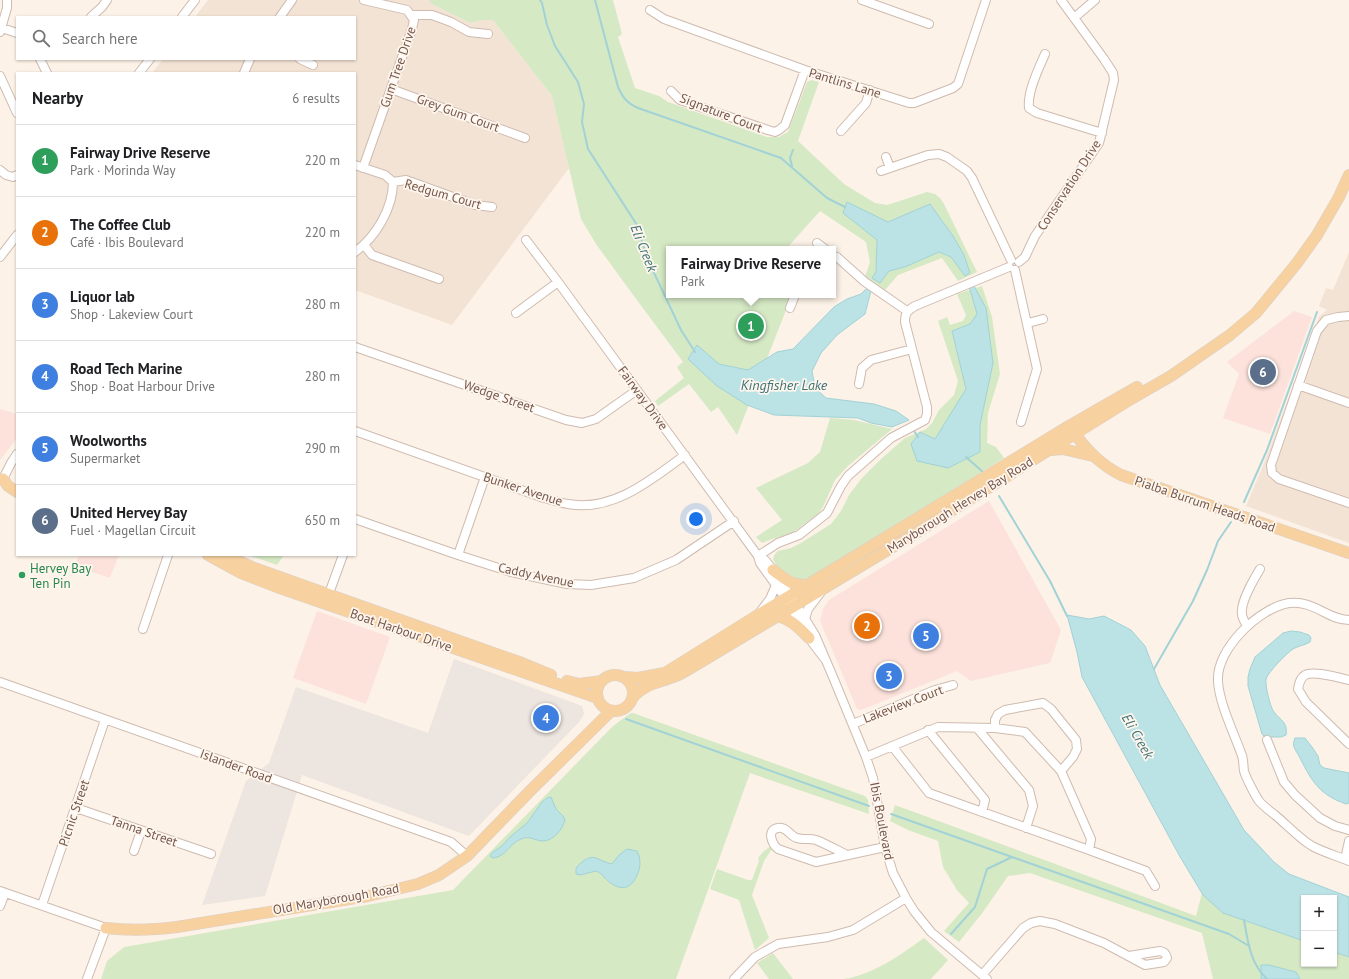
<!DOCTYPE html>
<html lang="en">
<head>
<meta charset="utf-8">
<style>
  body { margin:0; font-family:"PT Sans",sans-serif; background:#f6f6f6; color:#202124 }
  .controls { position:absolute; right:12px; bottom:12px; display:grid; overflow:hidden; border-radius:0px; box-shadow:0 1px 3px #0004 }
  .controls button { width:36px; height:36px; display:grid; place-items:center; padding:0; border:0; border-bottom:1px solid #e0e0e0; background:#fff; color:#202124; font:20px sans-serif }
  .you { position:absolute; left:696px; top:519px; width:14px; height:14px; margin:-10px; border:3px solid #fff; border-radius:50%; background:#1a73e8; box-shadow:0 0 0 6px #1a73e833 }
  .badge { display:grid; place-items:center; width:26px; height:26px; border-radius:50%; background:#e26550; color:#fff; font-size:13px; font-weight:700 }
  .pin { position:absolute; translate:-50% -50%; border:2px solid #fff; box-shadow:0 1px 4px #0006 }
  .popup { position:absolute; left:666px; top:246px; width:170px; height:52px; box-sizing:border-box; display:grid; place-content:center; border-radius:0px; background:#fff; filter:drop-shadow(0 1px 3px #0005); font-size:13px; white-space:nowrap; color:#757577 }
  .popup b { font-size:15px; color:#202124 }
  .popup::after { content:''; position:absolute; left:50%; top:100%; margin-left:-8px; border:8px solid transparent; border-top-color:#fff }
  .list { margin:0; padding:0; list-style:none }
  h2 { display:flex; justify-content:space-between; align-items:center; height:52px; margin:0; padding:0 16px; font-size:17px }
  h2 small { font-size:13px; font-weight:400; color:#757577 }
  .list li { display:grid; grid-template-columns:26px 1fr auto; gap:12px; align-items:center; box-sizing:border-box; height:72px; padding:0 16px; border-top:1px solid #e0e0e0 }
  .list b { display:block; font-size:15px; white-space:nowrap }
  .list p { margin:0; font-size:13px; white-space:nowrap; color:#757577 }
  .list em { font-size:13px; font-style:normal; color:#757577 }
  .icon { flex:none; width:22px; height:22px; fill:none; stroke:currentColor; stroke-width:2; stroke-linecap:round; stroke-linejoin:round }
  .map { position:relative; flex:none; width:1349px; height:979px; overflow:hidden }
  .search { position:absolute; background:#fff; box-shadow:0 1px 3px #0004; left:16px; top:16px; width:340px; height:44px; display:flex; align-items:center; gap:10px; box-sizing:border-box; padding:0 14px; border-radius:0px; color:#757577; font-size:15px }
  .panel { position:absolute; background:#fff; box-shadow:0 1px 3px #0004; left:16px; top:72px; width:340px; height:484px; border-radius:0px }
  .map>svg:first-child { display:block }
</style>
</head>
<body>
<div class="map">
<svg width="1349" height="979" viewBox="0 0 1349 979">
  <rect width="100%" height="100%" fill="#fcf2e7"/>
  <path fill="#f3e3d5" d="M208 0H430V3L470 23 481 20H493L552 96 569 168 452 325 355 290V73H152L163 59H355V17H195Z
    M1349 252V543L1246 506 1262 468 1319 317 1327 310 1319 306 1326 288 1333 290Z"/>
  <path fill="#fce2db" d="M1294 311 1312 317 1270 434 1223 418 1239 374 1227 362Z
    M0 409 17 414V438L0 460Z
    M989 501 1061 630 1050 663 971 681 957 671 861 710 857 709 820 621 823 609 829 600Z
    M79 555H119L110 578 75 566Z
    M317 611 390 637 366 704 293 678Z"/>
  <path fill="#ece5e0" d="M454 659 582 706 584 714 579 722 469 836 302 775 265 896 202 905 246 781 269 763 296 687 428 733Z"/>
  <path fill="#d6e9c5" d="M430 0H613L622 34 618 37 635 88 659 96 668 102 767 137H779L788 132 807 82 811 80 819 82 798 141 844 184 875 203 887 205 927 192 935 194 940 198 944 204 977 272 958 281 942 258 898 275 885 290 865 277 870 262 866 242 820 211 786 249H669V295H792L737 435 718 407 711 412 689 384 658 406 655 401 684 378 677 367 683 362 631 292 596 244 581 219 552 96 493 20H481L470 23 430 3Z
    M982 286 992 317 1000 374 988 413 987 443 996 447 1004 458 811 579 800 582 778 570 773 559 775 554 778 551 791 548 801 543 831 524 841 511 849 495 862 478 880 460 905 438 926 429 932 423 939 410 954 395 958 381 938 321 947 317 950 325 963 321 966 315 957 294Z
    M830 418 854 420 892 429 848 466 835 480 823 507 819 513 791 534 772 539 762 543 756 537 782 520 756 488 808 463 820 452Z
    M248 555H284L277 565Z
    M631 713H633L865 796 868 800 869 814 750 773 676 979H101L107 961 124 947 453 890 613 726Z
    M895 805 1196 916 1202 893 1223 913 1304 941V964H1334V952L1349 957V979H1213L1202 933 1030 873 1008 876 983 912 959 942 944 931 969 903 957 890 943 867 938 841 908 830 890 821Z
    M771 846 772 849 764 861 752 895 769 938 755 950 739 900 710 889 717 869 748 880H752L759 861 758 858 764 851Z
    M924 938 948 960 931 979H844C874 974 899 956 924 938Z
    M773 953 793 979H769L757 963Z"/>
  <path fill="#bbe2e5" stroke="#a2d2d6" d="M847 202 888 222 930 204 953 236 964 255 970 273 965 276 951 257 939 252 905 267 889 271 880 283 872 278 876 272 877 240 843 213Z
    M973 284 986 308 993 363 980 425V452L948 468 917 461 911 444 920 432 935 439 966 389 952 331 970 324 977 314 969 286Z
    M869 286 872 287 865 314 837 335 821 353 812 371 815 388 826 398 874 404 896 411 909 420 892 427 871 423 858 418 774 415 747 405 717 386 688 359 697 345 719 364 748 370 777 352 793 349 834 307 847 299 861 294Z
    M1067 615 1089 619 1104 616 1131 630 1145 646 1160 685 1244 830 1274 862 1289 874 1349 897V957L1334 952V898H1304V941L1223 913 1203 895 1179 855 1082 677 1077 652Z
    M1291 631 1300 632 1309 635 1311 638 1310 642C1305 645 1298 646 1293 649 1286 654 1269 671 1266 679 1265 685 1270 707 1274 712 1281 721 1288 722 1286 735L1281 737H1265L1262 734 1248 686V677L1250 669 1255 657 1283 633Z
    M1295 738H1305L1312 747 1318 756 1320 765 1324 768 1349 773V803L1346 804C1320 795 1312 782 1300 758 1296 750 1291 747 1295 738Z
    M551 797 556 809 563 816 565 820C563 829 553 841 543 841 535 841 530 835 521 839 510 843 506 857 493 858L490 856 493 852 502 846 510 837 527 823 542 802 547 798Z
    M627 849 637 851C641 859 641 867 637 875 631 890 620 891 608 881 604 878 602 873 596 871L580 875 576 874V868C580 863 589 855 596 858 602 860 606 863 612 864L619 855Z
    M1261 965H1269L1296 972 1300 979H1261Z"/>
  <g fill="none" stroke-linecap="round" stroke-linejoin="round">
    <path stroke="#a2d2d6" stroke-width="2" d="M540 0 542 3 547 25 555 46 578 82 584 104 582 122 588 149 637 225 647 258 681 330 695 352
      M595 0 618 87C623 98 627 103 638 108L781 158 827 198 845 207
      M792 166 790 158 793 150
      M914 431 918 437
      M966 457 984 473
      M999 496 1050 581 1067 616
      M1244 502 1267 450 1317 312
      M1154 669 1193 601 1207 570 1218 541 1231 522
      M626 719 869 806
      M891 814 1229 934 1249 946
      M1244 920C1248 942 1250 963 1267 979
      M951 934 975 907 987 869 1012 857"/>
    <g stroke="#cfbbb0" stroke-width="10">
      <path id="minor" d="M862 0 929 24
        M650 10 664 19 805 70 909 103H914L953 88 958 84 986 0
        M412 15H432L451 22 469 32 488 34
        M91 17 102 7 107 0
        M182 17 195 0
        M280 17 292 0
        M1074 18 1095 0
        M2 28 17 33
        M0 32 7 8V0
        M1045 54C1039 68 1027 92 1029 108L1037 113 1102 133
        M40 59 47 73
        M300 59 313 65
        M139 73 150 59
        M244 73 250 59
        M0 76 17 113
        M391 89 525 138
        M671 91 680 100 768 130 775 132 779 130 785 125 805 70
        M841 131 866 103 870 90
        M886 157 890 168
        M355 165 385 175 393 182C393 208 376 237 355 252
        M363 168 412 29 414 20 407 10 364 0
        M0 170 6 175 13 177 17 175
        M881 171 928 155 939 154 947 157 967 171 972 178 1011 260
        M393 182 406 180 475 205 492 207
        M526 240 558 282 758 556 760 563 786 599 809 638 824 658
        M817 243 825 249
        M364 245 372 255 439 279
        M833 256 837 257 865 282 907 311
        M0 257 17 235
        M1019 262 1025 257 1035 236 1099 143 1114 80 1113 73 1104 59 1061 0
        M1015 270 1037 369 1021 422
        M790 308 795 295
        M516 313 558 282
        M1349 316 1338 317 1326 320 1317 331 1271 465 1272 473 1279 479 1349 503
        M1028 323 1043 319
        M355 347 566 420 582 423 596 419 637 390
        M859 384 862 368 871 360 912 349
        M1298 385 1349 403
        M355 431 541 497C550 499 559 503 568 504 613 512 651 480 685 455
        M3 479 11 463 17 454
        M355 519 458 555 511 572 567 584 591 585 634 578 676 560 734 521
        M458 555 485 477
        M758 556 765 560 773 570 799 609 815 635 833 677 866 757 873 778 885 847 893 873 906 898 914 911 931 932 987 979
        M758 556 778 543 799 535 827 513 841 486 848 476 891 438 925 420 927 414V407L905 322C905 313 907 311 915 306L1009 267
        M327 599 343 555
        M760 612 770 599 776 585
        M805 619 808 609 821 592
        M1349 620C1328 620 1314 600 1289 603 1259 608 1216 649 1218 681 1219 703 1234 733 1241 753 1244 759 1243 765 1244 771 1246 778 1255 795 1259 801 1263 806 1270 811 1275 815 1286 824 1300 839 1312 846 1323 852 1337 856 1349 861
        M1247 626C1245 622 1242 618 1242 614 1240 602 1254 579 1260 569
        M143 629 168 555
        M1349 680C1339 678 1314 670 1305 675 1300 678 1299 684 1298 689L1306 702 1349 744
        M0 682 451 842 467 856
        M853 724 935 690 953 685
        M977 728 1029 790 1033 806 1026 828
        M995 728V720L998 714 1005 710 1043 703 1051 709 1076 740 1077 749 1073 757 1061 771
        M928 730 985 800 982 812
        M1267 740 1284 782 1295 795 1320 818 1335 826 1349 830
        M866 757 938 727 995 728 1025 732 1061 771 1091 839 1089 850 929 793 892 746
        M76 808 211 854
        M1089 850 1146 871 1155 886
        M134 851 141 831
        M847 855C837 850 826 844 816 840 810 838 803 840 797 838 790 836 786 826 778 828 766 830 772 844 778 849L816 862 885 847
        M1345 859 1349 841
        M0 891 106 928 87 979
        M42 905 105 720
        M0 906 5 893
        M982 975 1023 928 1031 923 1040 921 1055 924 1104 943 1145 965 1164 962 1167 958C1166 953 1164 952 1160 951L1129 956
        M734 979 755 957 778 944 828 937 853 930 906 898"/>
    </g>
    <g stroke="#d8d0cd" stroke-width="12">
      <path id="major" d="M1071 428C1084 448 1099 464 1121 475L1349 553
        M1050 450 1063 449 1093 456
        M3 479 8 486 17 492
        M208 555 241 573 277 587 598 698
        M225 555 254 568 522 663 551 675
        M773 570C787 580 791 586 809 585
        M777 616C791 619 799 628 809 638
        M597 693a18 18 0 1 1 36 0a18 18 0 1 1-36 0Z
        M624 677 638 678 665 673 758 615 1069 426 1137 387
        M567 681 579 684 602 681
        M633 697C646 683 659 683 676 676 683 673 689 669 696 665L906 539 1131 399 1171 376 1230 335 1256 313 1297 263 1317 235 1339 197 1349 175
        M106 928C130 931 153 930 177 927L368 896 418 884 439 875 467 856 530 791 611 711"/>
    </g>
    <use href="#minor" stroke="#fff" stroke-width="8"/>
    <use href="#major" stroke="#f8d1a1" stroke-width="11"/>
  </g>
  <circle fill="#2e9e5b" stroke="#fef6ed" stroke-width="1.5" cx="22" cy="575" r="4"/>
  <g text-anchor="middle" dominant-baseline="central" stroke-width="3.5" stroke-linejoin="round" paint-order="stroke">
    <g font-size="13" fill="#75574c" stroke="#fef6ed">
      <text transform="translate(398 67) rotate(-71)">Gum Tree Drive</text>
      <text transform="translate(845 83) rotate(17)">Pantlins Lane</text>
      <text transform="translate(458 113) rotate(20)">Grey Gum Court</text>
      <text transform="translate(721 113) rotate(21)">Signature Court</text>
      <text transform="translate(1069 185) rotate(-57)">Conservation Drive</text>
      <text transform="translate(443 194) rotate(16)">Redgum Court</text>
      <text transform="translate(499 396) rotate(19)">Wedge Street</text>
      <text transform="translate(643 398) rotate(54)">Fairway Drive</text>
      <text transform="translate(523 489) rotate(18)">Bunker Avenue</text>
      <text transform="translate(1205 504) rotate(19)">Pialba Burrum Heads Road</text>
      <text transform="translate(960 505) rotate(-32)">Maryborough Hervey Bay Road</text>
      <text transform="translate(536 575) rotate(12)">Caddy Avenue</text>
      <text transform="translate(401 630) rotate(19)">Boat Harbour Drive</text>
      <text transform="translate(903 704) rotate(-21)">Lakeview Court</text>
      <text transform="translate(236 766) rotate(20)">Islander Road</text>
      <text transform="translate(74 813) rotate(-71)">Picnic Street</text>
      <text transform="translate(882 821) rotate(79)">Ibis Boulevard</text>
      <text transform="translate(144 831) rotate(19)">Tanna Street</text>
      <text transform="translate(336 899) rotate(-10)">Old Maryborough Road</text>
    </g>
    <g font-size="13" fill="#27864d" stroke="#fef6ed" text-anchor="start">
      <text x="30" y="568">Hervey Bay<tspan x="30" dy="15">Ten Pin</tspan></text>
    </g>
    <g font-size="14" font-style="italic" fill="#407479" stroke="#fef6ed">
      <text transform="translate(644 248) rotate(68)">Eli Creek</text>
      <text x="784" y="385">Kingfisher Lake</text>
      <text transform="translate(1138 736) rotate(60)">Eli Creek</text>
    </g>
  </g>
</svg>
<div class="controls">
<button>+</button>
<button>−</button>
</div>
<div class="you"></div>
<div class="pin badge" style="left:751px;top:326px;background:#2e9e5b">1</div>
<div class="popup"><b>Fairway Drive Reserve</b>Park</div>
<div class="pin badge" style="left:867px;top:626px;background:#e8710a">2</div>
<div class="pin badge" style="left:889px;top:676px;background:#3f7fe0">3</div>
<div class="pin badge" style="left:546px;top:718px;background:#3f7fe0">4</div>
<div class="pin badge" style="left:926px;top:636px;background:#3f7fe0">5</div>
<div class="pin badge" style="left:1263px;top:372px;background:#5c6f8a">6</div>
<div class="search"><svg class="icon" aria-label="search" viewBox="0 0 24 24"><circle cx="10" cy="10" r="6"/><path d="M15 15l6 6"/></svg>Search here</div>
<section class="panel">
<h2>Nearby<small>6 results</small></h2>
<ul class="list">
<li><span class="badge" style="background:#2e9e5b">1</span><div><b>Fairway Drive Reserve</b><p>Park · Morinda Way</p></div><em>220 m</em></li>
<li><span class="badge" style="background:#e8710a">2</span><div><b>The Coffee Club</b><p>Café · Ibis Boulevard</p></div><em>220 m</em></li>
<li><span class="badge" style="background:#3f7fe0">3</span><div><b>Liquor lab</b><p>Shop · Lakeview Court</p></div><em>280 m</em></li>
<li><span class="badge" style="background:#3f7fe0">4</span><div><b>Road Tech Marine</b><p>Shop · Boat Harbour Drive</p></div><em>280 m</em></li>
<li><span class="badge" style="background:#3f7fe0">5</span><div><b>Woolworths</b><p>Supermarket</p></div><em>290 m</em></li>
<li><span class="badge" style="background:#5c6f8a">6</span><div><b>United Hervey Bay</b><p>Fuel · Magellan Circuit</p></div><em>650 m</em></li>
</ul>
</section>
</div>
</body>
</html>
